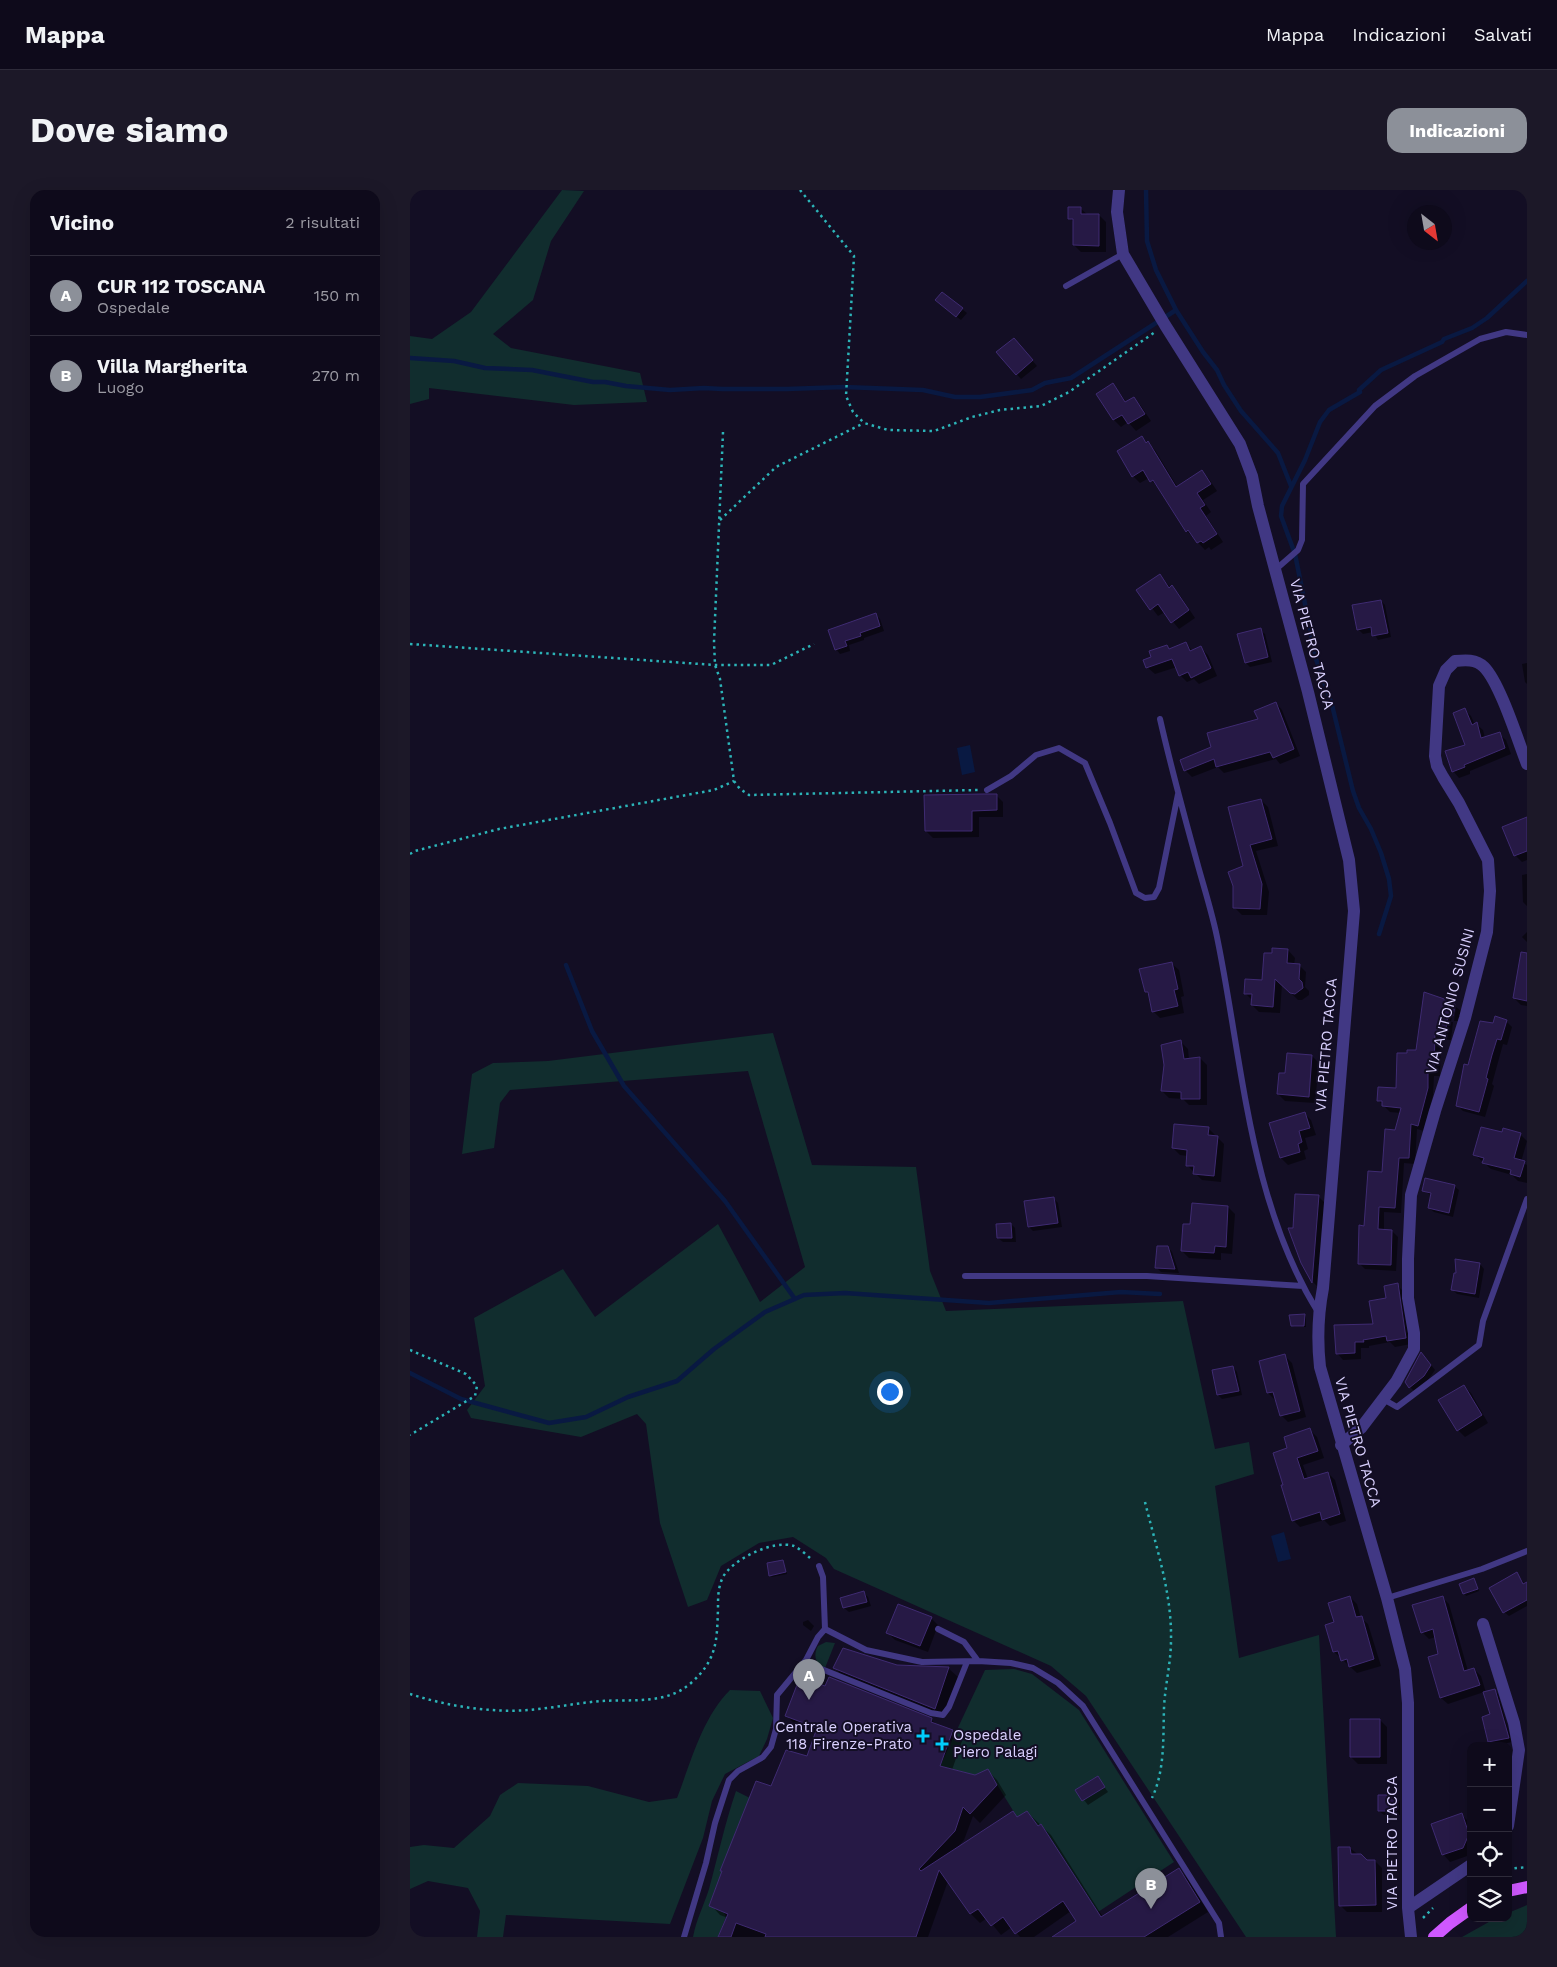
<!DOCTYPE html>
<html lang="it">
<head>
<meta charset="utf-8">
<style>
  body { margin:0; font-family:"Work Sans",sans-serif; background:#1c1828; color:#f1f3f6 }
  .controls { position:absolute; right:15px; bottom:15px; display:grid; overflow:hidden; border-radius:10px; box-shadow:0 5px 20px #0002 }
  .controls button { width:45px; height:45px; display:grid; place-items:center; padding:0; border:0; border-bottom:1px solid #2e2b3a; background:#0e0a1b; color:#f1f3f6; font:25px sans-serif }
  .compass { position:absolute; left:997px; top:15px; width:45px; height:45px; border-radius:50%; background:#0e0a1b; box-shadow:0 5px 20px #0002; rotate:149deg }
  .you { position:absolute; left:479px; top:1201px; width:18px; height:18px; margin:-12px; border:4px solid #fff; border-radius:50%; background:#1a73e8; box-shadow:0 0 0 8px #1a73e833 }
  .badge { display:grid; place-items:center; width:32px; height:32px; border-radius:50%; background:#8c9099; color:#fff; font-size:16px; font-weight:700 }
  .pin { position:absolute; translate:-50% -41px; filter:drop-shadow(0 1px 2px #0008) }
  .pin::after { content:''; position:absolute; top:26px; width:18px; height:15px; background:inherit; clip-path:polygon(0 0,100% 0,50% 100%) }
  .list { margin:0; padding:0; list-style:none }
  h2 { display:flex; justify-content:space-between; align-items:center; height:65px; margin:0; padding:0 20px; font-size:21px }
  h2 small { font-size:16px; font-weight:400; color:#9b9aa3 }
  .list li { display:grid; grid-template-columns:32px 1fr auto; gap:15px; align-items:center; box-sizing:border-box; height:80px; padding:0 20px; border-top:1px solid #2e2b3a }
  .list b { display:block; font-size:19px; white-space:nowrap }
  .list p { margin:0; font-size:16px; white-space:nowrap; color:#9b9aa3 }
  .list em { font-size:16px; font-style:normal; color:#9b9aa3 }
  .icon { flex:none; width:28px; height:28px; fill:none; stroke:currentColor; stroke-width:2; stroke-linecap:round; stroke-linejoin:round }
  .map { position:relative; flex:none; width:1117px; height:1747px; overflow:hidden; border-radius:15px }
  header { display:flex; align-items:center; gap:30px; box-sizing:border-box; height:70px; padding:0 25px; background:#0e0a1b; border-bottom:1px solid #2e2b3a }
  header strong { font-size:24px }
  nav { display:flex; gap:28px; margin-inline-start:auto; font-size:18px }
  .intro { display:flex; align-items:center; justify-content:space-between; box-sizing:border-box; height:120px; padding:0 30px }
  h1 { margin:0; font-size:35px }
  .button { padding:12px 22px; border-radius:15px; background:#8c9099; color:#fff; font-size:18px; font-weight:700 }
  main { display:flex; gap:30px; padding:0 30px }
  aside { flex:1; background:#0e0a1b; border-radius:15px; box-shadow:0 5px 20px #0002 }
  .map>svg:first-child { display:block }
</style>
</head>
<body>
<header>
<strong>Mappa</strong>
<nav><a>Mappa</a><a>Indicazioni</a><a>Salvati</a></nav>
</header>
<div class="intro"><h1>Dove siamo</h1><a class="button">Indicazioni</a></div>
<main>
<aside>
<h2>Vicino<small>2 risultati</small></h2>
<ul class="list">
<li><span class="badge">A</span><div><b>CUR 112 TOSCANA</b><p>Ospedale</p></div><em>150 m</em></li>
<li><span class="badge">B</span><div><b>Villa Margherita</b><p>Luogo</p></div><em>270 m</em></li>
</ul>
</aside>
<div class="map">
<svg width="1117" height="1747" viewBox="0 0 1117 1747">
  <rect width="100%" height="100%" fill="#130e24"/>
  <path fill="#112d2e" d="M152 0 174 1 141 51 123 110 83 144 101 158 230 183 237 212 164 215 19 198V209L0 214V146L22 149 61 122Z
    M363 843 402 975 506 977 520 1081 536 1121 773 1111 805 1259 839 1252 844 1284 805 1296 829 1468 909 1445 926 1747H836L676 1506 641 1476 424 1379 416 1368 383 1347 349 1353 311 1376 297 1410 278 1417 250 1333 236 1234 227 1224 171 1247 61 1228 57 1220 75 1196 64 1128 153 1079 185 1127 308 1034 350 1112 395 1077 338 881 100 900 90 913 84 958 52 964 62 884 83 873 138 871Z
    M416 1452 425 1453 415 1478C405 1474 403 1465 408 1456Z
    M604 1479 622 1484 669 1520 764 1672 688 1722 631 1634 628 1636 617 1621 607 1627 578 1580 565 1585 530 1576 575 1480Z
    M320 1500 350 1501 363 1528 357 1549 349 1566 315 1584 302 1611 293 1648 260 1734 96 1725 93 1747H67L70 1721 58 1698 18 1691 0 1699V1657L14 1655 44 1658 80 1626 90 1605 108 1593 178 1596 239 1612 267 1608C281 1572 292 1528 320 1500Z
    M326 1601 340 1608 325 1643 340 1650 311 1681 326 1686 307 1696 299 1715 314 1722 316 1727 308 1747H283C286 1730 294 1715 299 1699 308 1666 315 1633 326 1601Z
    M1117 1715V1747H1052L1086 1728H1098V1723Z"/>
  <path fill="#091942" d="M560 555 565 582 552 585 547 558Z
    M874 1342 881 1369 868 1372 861 1346Z"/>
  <path fill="#0007" d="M670 18 678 25H689L696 32V62H671L664 55V33L660 28Z
    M532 103 557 123 551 130 531 115Z
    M608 154 627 176 611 189 588 162Z
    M703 194 717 213 724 209 731 216 741 231 726 241 718 232 711 237 704 230 688 204Z
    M731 247 745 260 768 298 792 282 799 289 807 301 793 310 801 322 796 326 813 352 801 360 799 357 795 360 777 341 749 298 739 288 730 293 723 286Z
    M750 386 761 398 762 397 769 404 785 428 769 439 755 422 748 426 728 400Z
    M971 411 975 415 981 447 968 450 963 442 953 444 948 439Z
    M466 425 470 429 474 441 454 448V450L439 455 440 461 430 464 426 459 420 440Z
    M850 440 855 444 862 472 840 477 836 473 829 445Z
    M776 454 783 461 791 458 798 465 807 486 789 494 784 489 777 492 770 485 767 477 745 484 737 477 757 457 760 460Z
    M1117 473V494L1115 492 1112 474Z
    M866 513 872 520 890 566 870 574 866 569 814 583 808 577 782 587 775 580 772 571 802 558 849 530Z
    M1054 519 1061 526 1065 535 1066 534 1073 540 1075 548 1089 544 1096 550 1101 564 1060 581V584L1049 588 1043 581 1056 555Z
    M586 605 593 612V627H569V647L523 648 516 641Z
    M851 610 858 617 868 656 846 661 859 702 857 725H832L825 718Z
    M1117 629V670L1112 672 1105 665Z
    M1117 684V716L1113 712 1112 685Z
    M1117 742V752L1112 747Z
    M878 760 885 768 884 775H889L896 782 895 797 899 801V805L892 810H888L872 794 870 823 849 822 842 815 843 811 835 803 853 792Z
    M761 773 769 780 774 806 771 807 774 823 750 828 743 821 740 806 736 802Z
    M1117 784V816L1111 815 1104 808Z
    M1042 813 1045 816H1044L1041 832H1043L1041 850 1031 849 1030 886H1024L1023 905 1014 941 1007 939 1005 974 994 973 991 1023 974 1022V1041H982L988 1047 986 1081 955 1079 949 1073 955 1037 991 923 980 922 968 910 987 899 998 864 1007 861Z
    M1046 817 1051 821 1049 831H1044Z
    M1096 831 1102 837 1097 855 1093 854 1082 894 1084 896 1075 927 1053 921 1047 915 1059 877 1084 835Z
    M771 852 778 859 779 870 790 868 797 875V915H779L773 909 759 908 752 901Z
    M902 866 909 873 905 913 875 911 868 904 876 884Z
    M894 923 901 930 906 945 895 948 898 959 894 961 896 969 878 975 871 968 861 933Z
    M798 938 814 954 811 992 792 990 777 975 778 966 770 965 763 958Z
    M1093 944H1110L1117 951 1111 972 1117 975V993L1108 991 1102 985 1081 979 1064 964Z
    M1044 996 1049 1000 1043 1027 1024 1022 1019 1018 1022 1006 1013 1000Z
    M909 1007 916 1014 909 1098 903 1092 892 1073 884 1039Z
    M644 1009 648 1013 652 1037 623 1041 619 1037Z
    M818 1017 825 1024 822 1064 811 1063V1070L779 1068 772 1061 781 1035Z
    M601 1034 605 1038 606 1052H593L588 1048Z
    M758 1057 762 1062 769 1083 751 1082 747 1078Z
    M1070 1074 1074 1079 1069 1108 1047 1104 1042 1099Z
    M987 1095 993 1101 1001 1154 985 1157 980 1152 959 1156V1158H951V1169L933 1170 927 1163 964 1135Z
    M895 1125 896 1127V1137H884L882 1135Z
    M875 1166 882 1173 896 1227 878 1232 871 1225 867 1209 865 1210 858 1203Z
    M1016 1168 1025 1180 1018 1190 1004 1201 1000 1197Z
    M823 1177 827 1182 832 1205 812 1209 808 1205 803 1181Z
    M1054 1196 1061 1203 1078 1233 1055 1247 1048 1240Z
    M900 1240 907 1247 914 1268 893 1275 898 1289 918 1283 925 1290 936 1331 920 1336 914 1330 890 1337 883 1330 879 1259Z
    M373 1371 377 1384 362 1387 360 1385Z
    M1107 1384 1115 1394 1117 1393V1416L1099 1426 1094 1422Z
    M1064 1389 1069 1401 1056 1406 1050 1394Z
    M454 1403 458 1407 461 1416 439 1422 434 1418Z
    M940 1407 947 1414 951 1428 958 1434 971 1476 947 1483 924 1462 917 1436 925 1433Z
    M1032 1407 1039 1414 1058 1481 1064 1479 1071 1486 1076 1503 1084 1500 1088 1504 1102 1552 1083 1556 1079 1552 1074 1528 1082 1525 1074 1502 1038 1514 1031 1508 1019 1468 1030 1465 1026 1447 1019 1449 1012 1442Z
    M521 1428 528 1435 518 1462 485 1450 478 1443Z
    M398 1430 404 1436 401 1441 393 1435V1432Z
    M487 1476 538 1478 548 1487 534 1527 434 1488 425 1478Z
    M377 1526 521 1529 528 1536 543 1541 552 1551 542 1580 565 1586 578 1581 587 1590 596 1605 570 1633 563 1626 554 1650 546 1659 603 1623 608 1628 617 1622 641 1645 693 1727 769 1680 778 1689 798 1722 758 1747H644L668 1731 661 1721 624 1747H610L602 1737 591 1745 577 1728 570 1733 561 1724 538 1691 518 1747H309L318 1728 310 1725 301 1715 362 1597 398 1568 407 1543 386 1535Z
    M970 1530 977 1537V1574H948L941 1567Z
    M688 1588 698 1602 678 1615 667 1601Z
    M985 1606 990 1611V1625H974L969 1621Z
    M1051 1624 1058 1631 1061 1638V1663L1060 1665 1040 1672 1033 1664Z
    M940 1658 956 1671H965L972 1678V1722H937L930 1715Z"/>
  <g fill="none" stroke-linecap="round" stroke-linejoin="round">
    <path stroke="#091942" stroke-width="4.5" d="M736 0 737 51 746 80 766 120 793 162 807 180 814 195 831 221 868 263 881 296
      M0 168 44 171 75 178 122 180 183 192H195L216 196 260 200 294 198 312 199H377L434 197 513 200 545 207H570L622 200 635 193 661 188 766 120
      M969 744 981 706 979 689 971 663 961 639 949 618 943 601 922 515 906 469 885 364 871 326 872 316 895 270 910 232 919 220 950 202 949 200 971 180 1032 152 1034 149 1062 138 1077 128 1117 91
      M156 775 182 841 214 896 315 1011 385 1109
      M0 1183 51 1209 139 1233 176 1227 218 1207 267 1191 304 1159 355 1122 394 1105 435 1103 579 1113 711 1102 750 1104"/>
  </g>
  <path fill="#261945" stroke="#3f2b72" d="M658 17H671V24H689V56L663 55V29H658Z
    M532 102 553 118 546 127 525 110Z
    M604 148 623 170 606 185 586 162Z
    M703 193 715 212 724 207 735 224 718 234 712 225 703 230 686 204Z
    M732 246 736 253 738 251 766 297 792 280 801 294 787 303 795 315 790 318 807 344 793 353 791 351 787 353 778 340 776 342 743 290 740 292 733 280 722 287 707 261Z
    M750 384 759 398 762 395 779 420 761 433 748 414 740 420 726 400Z
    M971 410 978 443 962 446 961 437 947 440 942 415Z
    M466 423 470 436 450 443 451 446 435 451 437 456 425 460 418 440Z
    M851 438 858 467 835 473 827 444Z
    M776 452 780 461 791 456 801 478 781 488 778 482 769 486 762 469 736 478 733 470 741 467 739 461 757 455 759 459Z
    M866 512 884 559 863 568 860 562 806 577 804 569 774 581 770 570 801 557 797 543 848 529 844 521Z
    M1055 518 1062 535 1067 532 1071 548 1090 542 1095 558 1054 575 1055 577 1042 582 1035 561 1055 555 1043 523Z
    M574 604H587V620L562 621V641H515L514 605Z
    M851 609 862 649 840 655 852 694 850 719 823 718V696L818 682 833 676 818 617Z
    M1117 627V661L1104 666 1092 637Z
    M862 758 878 759 877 773 890 774 889 789 892 792 893 798 885 804 880 803 865 789 863 817 841 815 842 804H834L835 789 852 790 854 763H862Z
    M1111 762 1117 763V811L1103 808Z
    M762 772 768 799 764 800 768 816 742 822 738 802H735L729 779Z
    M1014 802 1043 812 1042 814H1045L1043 826 1038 825 1035 845 1025 843 1024 881H1018V898L1008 936 1001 934 999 968H989L985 1018 969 1017 968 1039 982 1040 981 1075 948 1074 949 1035 954 1036 958 981 972 982 975 939 985 940 991 918 972 916V911H967L968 897 986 898 987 863H997V860H1006Z
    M1085 826 1097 830 1091 850 1087 849 1082 865 1076 888 1078 889 1069 922 1046 916 1054 874 1058 875 1070 831 1083 833Z
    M771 850 774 869 790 867V909H771V902L751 901 754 875 751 855Z
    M877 863 902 865 899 907 867 904 869 883H875Z
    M895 922 900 938 889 941 892 952 888 954 890 962 870 968 859 933Z
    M764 934 799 937 798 945 808 946 804 986 783 984 784 976H776L777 960 762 958Z
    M1071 937 1092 942 1093 938 1111 943 1104 968 1115 971 1110 987 1100 984 1101 980 1072 973 1074 968 1063 965Z
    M1015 988 1045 995 1039 1023 1018 1018 1021 1003 1012 1001Z
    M885 1004 909 1005 902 1093 891 1073 878 1038H883Z
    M644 1007 648 1033 618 1037 614 1011Z
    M782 1013 818 1016 816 1057 805 1056 804 1063 771 1061 773 1034H780Z
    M601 1033 602 1048H587L586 1034Z
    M747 1056H758L765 1079 745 1078Z
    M1045 1069 1070 1073 1065 1104 1041 1100 1044 1083H1046Z
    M988 1093 996 1148 977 1151 976 1146 953 1150 954 1152H945V1163L926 1164 924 1135 963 1134 959 1111 976 1108 974 1096Z
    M895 1124 894 1136H881L879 1125Z
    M1011 1162 1021 1175 1014 1186 999 1198 995 1192Z
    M875 1164 890 1221 870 1226 863 1202 857 1203 849 1171Z
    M823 1176 829 1201 807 1205 802 1180Z
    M1054 1195 1072 1225 1047 1241 1028 1210Z
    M900 1238 908 1261 887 1268 894 1289 918 1282 930 1324 912 1330 910 1322 882 1331 871 1295H873L863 1263 877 1258 874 1247Z
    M373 1370 376 1382 359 1386 357 1373Z
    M1107 1382 1113 1394 1117 1392V1410L1093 1423 1079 1398Z
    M1064 1388 1068 1399 1053 1404 1049 1394Z
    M454 1401 457 1412 433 1418 430 1408Z
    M940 1406 946 1427 952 1426 964 1469 939 1477 937 1469 931 1471 928 1461 923 1462 915 1435 924 1432 918 1413Z
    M1033 1406 1054 1481 1064 1478 1070 1495 1030 1508 1018 1467 1028 1464 1023 1439 1011 1443 1002 1415Z
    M488 1414 522 1427 510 1456 476 1443Z
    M433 1458 487 1475 539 1477 525 1519 423 1478Z
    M390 1487 415 1496 419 1487 522 1528 521 1532 543 1540 530 1576 565 1585 578 1579 587 1595 560 1624 553 1617 545 1641 509 1679 511 1681 603 1621 607 1627 617 1621 628 1636 631 1634 691 1727 769 1678 790 1712 734 1747H642L666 1731 653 1711 605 1744 593 1727 581 1736 568 1719 560 1724 529 1680 506 1747H355L356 1744 326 1733 321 1747H308L318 1724 299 1716 312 1681H310L346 1591 361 1596 376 1560 397 1566 407 1538 375 1526Z
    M1085 1499 1099 1548 1078 1552 1072 1527 1080 1524 1073 1502Z
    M940 1529H970V1567H940Z
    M688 1586 695 1597 672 1611 665 1600Z
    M968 1605H986V1621H968Z
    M1052 1623 1059 1644 1053 1658 1032 1665 1021 1634Z
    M928 1657H940L941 1664H951L957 1670H965L966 1715 929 1716Z"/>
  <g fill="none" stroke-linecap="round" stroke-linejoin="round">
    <path stroke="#2cb4b8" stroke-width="2.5" stroke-dasharray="2.5 4" stroke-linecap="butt" d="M390 0 444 66 436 206 443 222 454 233 478 240 524 241 562 227 590 220 631 216 659 202 745 142
      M313 242 304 452 305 475 310 489 324 591 330 599 339 605 568 600
      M310 330 366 277 454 233
      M0 454 305 475H361L404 454
      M0 664 5 661 89 639 304 600 324 591
      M0 1160 56 1184 67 1196 65 1206 0 1245
      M735 1312C746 1357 762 1403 761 1450 761 1473 755 1495 754 1518 753 1549 755 1580 742 1608
      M0 1504C37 1516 80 1523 119 1520 143 1518 167 1513 191 1511 221 1509 256 1515 281 1493 307 1470 307 1451 308 1418 308 1407 308 1399 312 1389 320 1370 364 1349 384 1356 390 1359 397 1365 402 1370
      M1098 1679 1117 1677
      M1013 1728 1023 1718"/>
    <path stroke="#413884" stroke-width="6" d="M656 96 713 64
      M865 380 888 360 892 350 893 294 965 216 1005 186 1070 149 1096 142 1117 145
      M750 529C761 577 774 625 787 672 794 698 803 725 808 752 833 876 840 1013 908 1122
      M577 600 601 586 626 565 649 558 675 573 700 633 726 703 735 708 744 707 749 698 768 604
      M555 1086H737L893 1096
      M973 1209 987 1217 1069 1155 1073 1131 1117 1009
      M409 1376 413 1387 415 1439 456 1460 512 1472 568 1471 601 1473 623 1478 648 1493 673 1516 809 1733 811 1747
      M977 1408 1072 1379 1117 1361
      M528 1439 554 1452 568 1471
      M396 1470 409 1478 521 1523 533 1525 539 1517 557 1472
      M274 1747 296 1673 305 1633 319 1590 328 1581 353 1567 361 1557 366 1539 367 1505 396 1470 408 1447 415 1439"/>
    <path stroke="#413884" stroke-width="12" d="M709 0 707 22 713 64 755 135 830 254 842 286 848 316 898 502 939 670 944 721 913 1098C908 1124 907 1150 910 1177L977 1408 995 1479 998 1513V1718L1001 1747
      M931 1255 951 1238 986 1192 1004 1159V1143L998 1108V1069L1001 1005 1025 921 1055 828 1077 742 1080 701 1078 670 1049 613 1033 587 1027 576 1025 566 1029 496 1036 480 1045 471C1055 470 1066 469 1074 477 1090 493 1108 551 1117 574
      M1073 1434 1104 1533 1109 1560 1098 1636
      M998 1718 1061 1675"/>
    <path stroke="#cf58ff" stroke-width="12" d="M1098 1701 1117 1697
      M1024 1747 1040 1733 1061 1718"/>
  </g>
  <g fill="#00cdfc" stroke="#130e24" stroke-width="2">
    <path d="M510.5 1538.5h5v5h5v5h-5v5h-5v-5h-5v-5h5z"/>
    <path d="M529.5 1546.5h5v5h5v5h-5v5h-5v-5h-5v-5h5z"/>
  </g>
  <g text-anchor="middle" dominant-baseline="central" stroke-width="4" stroke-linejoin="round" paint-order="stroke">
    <g font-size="15" fill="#dad1ff" stroke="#130e24">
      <text transform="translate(902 454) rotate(75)">VIA PIETRO TACCA</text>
      <text transform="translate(1040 811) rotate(-75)">VIA ANTONIO SUSINI</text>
      <text transform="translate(916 855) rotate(-85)">VIA PIETRO TACCA</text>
      <text transform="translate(948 1252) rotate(74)">VIA PIETRO TACCA</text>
      <text transform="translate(982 1653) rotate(-90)">VIA PIETRO TACCA</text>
    </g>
    <g font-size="15" fill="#dad1ff" stroke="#130e24" text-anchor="end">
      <text x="502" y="1537">Centrale Operativa<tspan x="502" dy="17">118 Firenze-Prato</tspan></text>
      <text x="543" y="1545" text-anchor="start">Ospedale<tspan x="543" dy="17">Piero Palagi</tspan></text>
    </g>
  </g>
</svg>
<div class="controls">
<button>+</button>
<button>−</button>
<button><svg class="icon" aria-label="locate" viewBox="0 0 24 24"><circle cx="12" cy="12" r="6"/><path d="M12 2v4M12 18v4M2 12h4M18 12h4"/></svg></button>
<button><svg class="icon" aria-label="layers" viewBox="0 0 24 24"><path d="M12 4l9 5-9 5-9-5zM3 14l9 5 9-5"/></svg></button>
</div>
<svg class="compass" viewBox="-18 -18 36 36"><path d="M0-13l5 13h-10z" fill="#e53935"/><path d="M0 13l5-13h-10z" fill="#9b9aa3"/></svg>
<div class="you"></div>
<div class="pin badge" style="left:399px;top:1510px">A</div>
<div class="pin badge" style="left:741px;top:1719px">B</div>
</div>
</main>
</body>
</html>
